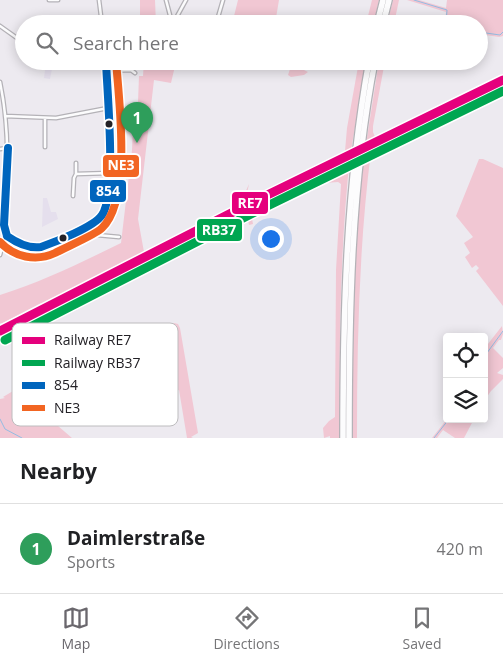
<!DOCTYPE html>
<html lang="en">
<head>
<meta charset="utf-8">
<style>
  body { margin:0; font-family:"Open Sans",sans-serif; background:#f2f2f2; color:#202124 }
  .controls { position:absolute; right:15px; bottom:15px; display:grid; overflow:hidden; border-radius:5px; box-shadow:0 2px 12px #0003 }
  .controls button { width:45px; height:45px; display:grid; place-items:center; padding:0; border:0; border-bottom:1px solid #e0e0e0; background:#fff; color:#202124; font:25px sans-serif }
  .you { position:absolute; left:270px; top:238px; width:18px; height:18px; margin:-12px; border:4px solid #fff; border-radius:50%; background:#1a73e8; box-shadow:0 0 0 8px #1a73e833 }
  .badge { display:grid; place-items:center; width:32px; height:32px; border-radius:50%; background:#6a676d; color:#fff; font-size:16px; font-weight:700 }
  .pin { position:absolute; translate:-50% -41px; filter:drop-shadow(0 1px 2px #0008) }
  .pin::after { content:''; position:absolute; top:26px; width:18px; height:15px; background:inherit; clip-path:polygon(0 0,100% 0,50% 100%) }
  .list { margin:0; padding:0; list-style:none }
  h2 { display:flex; justify-content:space-between; align-items:center; height:65px; margin:0; padding:0 20px; font-size:21px }
  h2 small { font-size:16px; font-weight:400; color:#757577 }
  .list li { display:grid; grid-template-columns:32px 1fr auto; gap:15px; align-items:center; box-sizing:border-box; height:90px; padding:0 20px; border-top:1px solid #e0e0e0 }
  .list b { display:block; font-size:19px; white-space:nowrap }
  .list p { margin:0; font-size:16px; white-space:nowrap; color:#757577 }
  .list em { font-size:16px; font-style:normal; color:#757577 }
  .icon { flex:none; width:28px; height:28px; fill:none; stroke:currentColor; stroke-width:2; stroke-linecap:round; stroke-linejoin:round }
  .map { position:relative; flex:none; width:503px; height:438px; overflow:hidden }
  .search { position:absolute; background:#fff; box-shadow:0 2px 12px #0003; left:15px; right:15px; top:15px; height:55px; display:flex; align-items:center; gap:12px; box-sizing:border-box; padding:0 18px; border-radius:28px; color:#757577; font-size:19px }
  .sheet { height:155px; background:#fff }
  nav { display:flex; justify-content:space-around; align-items:center; box-sizing:border-box; height:70px; border-top:1px solid #e0e0e0; background:#fff; font-size:14px; color:#757577 }
  nav a { display:grid; justify-items:center; gap:2px }
  nav .on { color:#6a676d }
  .map>svg:first-child { display:block }
</style>
</head>
<body>
<div class="map">
<svg width="503" height="438" viewBox="0 0 503 438">
  <rect width="100%" height="100%" fill="#edeaf0"/>
  <path fill="#e5dfed" d="M46 61 53 64 50 79 44 78Z
    M503 77V81L245 208 0 332V323H3L41 303 43 306 246 203V200L250 199 251 200Z
    M43 198H47L51 212H56L58 219 42 227Z"/>
  <path fill="#f1c7d3" d="M140 0H155L156 24 140 23Z
    M238 0H279L275 24H227L228 19 233 20Z
    M372 0H379L374 24H366Z
    M393 0H399L394 24H387Z
    M407 0H419L446 8 447 0H503V36L499 37 479 34V24H445L446 12Z
    M144 61H154V64L164 66 165 64 175 66 171 83 154 80 138 219 144 252 240 204 249 184 245 203 42 306 41 303 3 323H0V295C42 282 82 262 121 243L132 150 134 104 138 102 139 76H143Z
    M359 61H366L351 151 251 201 250 199 345 151 347 128Z
    M379 61H385L373 126V132L375 137 470 92 503 74V77L366 144Z
    M290 69H302L308 72 304 75 291 77 288 75Z
    M458 103 462 104C445 111 432 120 417 129V132L392 139 371 151C359 246 357 342 357 438H353C353 341 352 244 365 148Z
    M350 156C340 250 339 344 340 438H330V436L324 438 323 428 329 421 335 417 336 270 341 184 338 182 297 185 250 209 253 224 249 225 246 207Z
    M479 159H483L503 168V306L476 271 479 268 476 265 472 268 465 257 470 253 464 243 473 237 456 216Z
    M245 208V209L63 302V306H61V301Z
    M59 302V309L53 308 0 337V332Z
    M174 323 178 324 180 328 198 433 191 437 193 438H187L179 390 172 392V407L160 416 70 360 71 357 91 352Z
    M502 326 503 334 501 340H499L493 348 503 358V368L497 373 503 375V379L491 391 484 401V349Z
    M18 388 33 402 29 401 72 438H0V399L5 398 3 397Z
    M447 419H474L464 438H455L443 430 437 438H432Z"/>
  <g fill="none" stroke-linecap="round" stroke-linejoin="round">
    <path stroke="#94bce2" stroke-width="1" d="M414 0 447 10 446 24
      M479 32 500 35 503 32
      M484 357 503 331
      M0 419 5 429 22 438
      M434 438 449 419"/>
    <g stroke="#b4b2b7" stroke-width="5">
      <path id="street" d="M49 0H58
        M99 0 102 24
        M166 0 171 19 199 24
        M47 19 48 24
        M175 20 186 0
        M216 24 223 0
        M0 26 24 43
        M107 71 131 70 135 73
        M0 82C10 130 8 177 4 225L7 236
        M5 116 56 118 108 108
        M45 147V118
        M0 149 8 148
        M76 163V174
        M73 196 74 178 76 174 110 173
        M98 219 97 235 119 237
        M7 236C15 242 25 248 35 248 46 248 94 224 101 216 107 206 109 193 110 182L106 61
        M0 255 3 243 7 236"/>
    </g>
    <g stroke="#b4b2b7" stroke-width="8">
      <path id="highway" d="M377 24 383 0
        M383 24 389 0
        M343 438C343 311 346 187 369 61
        M349 438C349 312 351 186 375 61"/>
    </g>
    <use href="#street" stroke="#fcfcfd" stroke-width="2.5"/>
    <use href="#highway" stroke="#fcfcfd" stroke-width="5.5"/>
    <g stroke="#c0c0c1" stroke-width="3">
      <path id="rail" d="M0 329 1 328"/>
    </g>
    <use href="#rail" stroke="#fff" stroke-width="1" stroke-dasharray="4" stroke-linecap="butt"/>
    <g stroke="#fff" stroke-width="11">
      <path id="bus-1" d="M7 236C17 243 28 249 41 247 55 242 94 227 102 215 117 193 107 92 106 61
        M7 236 4 225 8 148"/>
    </g>
    <g stroke="#fff" stroke-width="11">
      <path id="bus-2" d="M0 242C14 257 36 262 55 253 66 247 95 235 102 228 132 199 119 101 116 61"/>
    </g>
    <use href="#bus-1" stroke="#0065bd" stroke-width="8"/>
    <use href="#bus-2" stroke="#f26522" stroke-width="8"/>
    <g stroke="#fff" stroke-width="12">
      <path id="rail-1" d="M0 331 245 206 503 80"/>
    </g>
    <g stroke="#fff" stroke-width="12">
      <path id="rail-2" d="M5 340 249 215 503 91"/>
    </g>
    <use href="#rail-1" stroke="#e5007d" stroke-width="9"/>
    <use href="#rail-2" stroke="#00a651" stroke-width="9"/>
  </g>
  <g fill="#232126" stroke="#fff" stroke-width="2">
    <circle cx="109" cy="124" r="4.5"/>
    <circle cx="63" cy="238" r="4.5"/>
  </g>
  <rect x="12" y="323" width="166" height="103" rx="8" fill="#fff" stroke="#bdbcbe" stroke-width="1"/>
  <rect x="22" y="337" width="23" height="7" fill="#e5007d"/>
  <rect x="22" y="360" width="23" height="6" fill="#00a651"/>
  <rect x="22" y="382" width="23" height="7" fill="#0065bd"/>
  <rect x="22" y="405" width="23" height="6" fill="#f26522"/>
  <g font-size="14" fill="#232126">
    <text x="54" y="345">Railway RE7</text>
    <text x="54" y="368">Railway RB37</text>
    <text x="54" y="390">854</text>
    <text x="54" y="413">NE3</text>
  </g>
  <g stroke="#fff" stroke-width="2">
    <rect x="102" y="154" width="38" height="24" rx="5" fill="#f26522"/>
    <rect x="89" y="179" width="38" height="24" rx="5" fill="#0065bd"/>
    <rect x="231" y="191" width="38" height="24" rx="5" fill="#e5007d"/>
    <rect x="196" y="218" width="47" height="24" rx="5" fill="#00a651"/>
  </g>
  <g font-size="14" text-anchor="middle" font-weight="bold" fill="#fff">
    <text x="121" y="170">NE3</text>
    <text x="108" y="196">854</text>
    <text x="250" y="208">RE7</text>
    <text x="219" y="235">RB37</text>
  </g>
</svg>
<div class="controls">
<button><svg class="icon" aria-label="locate" viewBox="0 0 24 24"><circle cx="12" cy="12" r="6"/><path d="M12 2v4M12 18v4M2 12h4M18 12h4"/></svg></button>
<button><svg class="icon" aria-label="layers" viewBox="0 0 24 24"><path d="M12 4l9 5-9 5-9-5zM3 14l9 5 9-5"/></svg></button>
</div>
<div class="you"></div>
<div class="pin badge" style="left:137px;top:143px;background:#2e9e5b">1</div>
<div class="search"><svg class="icon" aria-label="search" viewBox="0 0 24 24"><circle cx="10" cy="10" r="6"/><path d="M15 15l6 6"/></svg>Search here</div>
</div>
<section class="sheet">
<h2>Nearby<small></small></h2>
<ul class="list">
<li><span class="badge" style="background:#2e9e5b">1</span><div><b>Daimlerstraße</b><p>Sports</p></div><em>420 m</em></li>
</ul>
</section>
<nav>
<a class="on"><svg class="icon" aria-label="map" viewBox="0 0 24 24"><path d="M3 6l6-2 6 2 6-2v14l-6 2-6-2-6 2zM9 4v14M15 6v14"/></svg>Map</a>
<a><svg class="icon" aria-label="directions" viewBox="0 0 24 24"><path d="M12 3l9 9-9 9-9-9zM9 14v-3h6M13 9l2 2-2 2"/></svg>Directions</a>
<a><svg class="icon" aria-label="saved" viewBox="0 0 24 24"><path d="M7 4h10v16l-5-4-5 4z"/></svg>Saved</a>
</nav>
</body>
</html>
